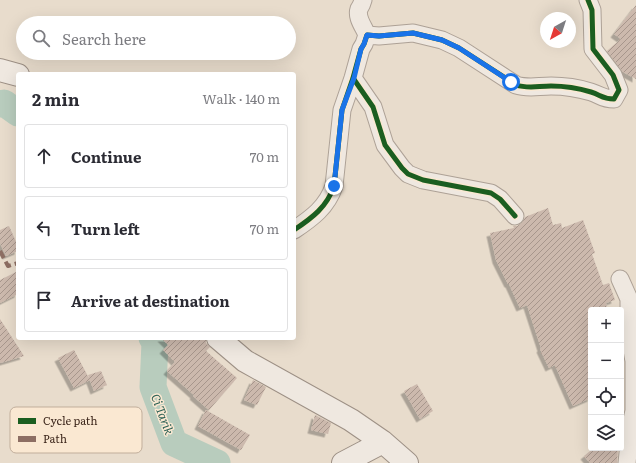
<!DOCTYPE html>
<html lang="en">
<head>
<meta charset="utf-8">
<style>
  body { margin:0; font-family:Literata,serif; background:#f2f2f3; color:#2b2b33 }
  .controls { position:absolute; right:12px; bottom:12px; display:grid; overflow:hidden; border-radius:4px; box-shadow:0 4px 16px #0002 }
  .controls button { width:36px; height:36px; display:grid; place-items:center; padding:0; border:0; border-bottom:1px solid #e1e1e2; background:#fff; color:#2b2b33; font:20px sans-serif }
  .compass { position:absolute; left:540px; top:12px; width:36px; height:36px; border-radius:50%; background:#fff; box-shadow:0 4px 16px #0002; rotate:219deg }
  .stop { position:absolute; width:12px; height:12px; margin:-9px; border:3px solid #1a73e8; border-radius:50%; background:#fff }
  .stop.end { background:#1a73e8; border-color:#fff; box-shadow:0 1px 4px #0008 }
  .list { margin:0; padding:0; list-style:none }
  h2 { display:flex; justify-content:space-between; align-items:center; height:52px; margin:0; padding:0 16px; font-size:17px }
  h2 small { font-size:13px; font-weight:400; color:#7c7c81 }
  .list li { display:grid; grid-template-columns:26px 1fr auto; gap:12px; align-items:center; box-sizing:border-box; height:64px; margin:0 8px 8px; padding:0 8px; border:1px solid #e1e1e2; border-radius:4px }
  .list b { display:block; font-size:15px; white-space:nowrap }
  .list em { font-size:13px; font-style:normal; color:#7c7c81 }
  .icon { flex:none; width:22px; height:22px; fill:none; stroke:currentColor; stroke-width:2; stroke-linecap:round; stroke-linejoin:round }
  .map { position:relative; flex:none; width:636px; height:463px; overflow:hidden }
  .search { position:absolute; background:#fff; box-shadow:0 4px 16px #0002; left:16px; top:16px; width:280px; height:44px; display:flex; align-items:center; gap:10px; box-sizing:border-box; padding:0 14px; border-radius:22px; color:#7c7c81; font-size:15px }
  .panel { position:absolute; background:#fff; box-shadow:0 4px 16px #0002; left:16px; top:72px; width:280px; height:268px; border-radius:4px }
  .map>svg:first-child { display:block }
</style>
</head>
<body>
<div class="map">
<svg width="636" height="463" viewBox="0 0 636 463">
  <defs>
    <pattern id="building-hatch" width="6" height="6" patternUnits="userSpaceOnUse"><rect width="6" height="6" fill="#ccb9ad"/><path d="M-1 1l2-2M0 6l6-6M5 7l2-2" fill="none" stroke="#a7968c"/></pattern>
    <filter id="shadow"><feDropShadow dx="-3.5" dy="3.5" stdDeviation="0" flood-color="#0004"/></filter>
  </defs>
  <rect width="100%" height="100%" fill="#e8dccc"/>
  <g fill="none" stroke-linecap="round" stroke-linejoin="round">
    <path stroke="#b8ccbd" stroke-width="27" d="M0 104 4 103 18 113
      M152 338 155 342 153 387 174 443 217 463"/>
  </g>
  <path fill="url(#building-hatch)" filter="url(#shadow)" d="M636 5V79L623 72 607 51 621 39 614 34Z
    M548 208 553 225 561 223 562 228 583 220 595 253 592 254 603 285 609 283 615 300 606 303 607 310H591V398L573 406 555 365 549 368 540 349 541 348 527 305 520 308 509 284H508L496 260 490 233 514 228 513 226H517L522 223 525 217Z
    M9 226 18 246V251L6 256 0 243V230Z
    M18 271V294L0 303V280Z
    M0 319 24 356 0 363Z
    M161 338H206V343L210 347 206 351 237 378 209 410 193 396 194 395 167 371 175 362 163 350 168 345Z
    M74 350 90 380 74 388 58 358Z
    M101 371 107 385 94 391 88 375Z
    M253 380 266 387 257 405 244 400Z
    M417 384 433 411 420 419 404 391Z
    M206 410 250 435 241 450 198 426Z
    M315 415 331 423 328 434 311 430Z
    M594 448H618L617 463H590L584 456Z"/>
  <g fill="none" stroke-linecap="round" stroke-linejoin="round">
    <g stroke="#ada196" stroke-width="19">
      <path id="street" d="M363 0C362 4 361 6 359 9 356 18 364 27 367 35
        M353 78 373 107 385 145 402 168 408 174 423 180 491 193 500 199 515 216
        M294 230C312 218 327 207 334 186L342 110 353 78 361 49 364 44 367 35 379 36 413 33 442 40 459 48 516 85C528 89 538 86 551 86 564 86 578 88 591 92 601 95 602 99 614 99L619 90 613 75 593 49 592 10 588 0
        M620 279 629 299V333L634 361V411L631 424 627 463"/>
    </g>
    <g stroke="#9d9085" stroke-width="24">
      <path id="secondary" d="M0 70 18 75
        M218 338 245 361 351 420 383 442 407 463
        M343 463 383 442"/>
    </g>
    <use href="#street" stroke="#efe8e0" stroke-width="17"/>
    <use href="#secondary" stroke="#efe8e0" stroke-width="22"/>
    <path stroke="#8d6e63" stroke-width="4" stroke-dasharray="8 4" stroke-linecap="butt" d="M0 251 8 266 18 263"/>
    <g stroke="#fae8d2" stroke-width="8">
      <path id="cycleway" d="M353 78 373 107 385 145 402 168 408 174 423 180 491 193 500 199 515 216
        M294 230C312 218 327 207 334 186L342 110 353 78 361 49 364 44 367 35 379 36 413 33 442 40 459 48 516 85C528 89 538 86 551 86 564 86 578 88 591 92 601 95 602 99 614 99L619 90 613 75 593 49 592 10 588 0"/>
    </g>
    <use href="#cycleway" stroke="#1b5e20" stroke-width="5"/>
  </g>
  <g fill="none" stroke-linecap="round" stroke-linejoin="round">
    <path stroke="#1a73e8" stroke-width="5" d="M334 186 342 110 354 78 361 49 364 44 367 35 379 36 413 33 442 40 459 48 511 82"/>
  </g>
  <g text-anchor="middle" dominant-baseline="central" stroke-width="3" stroke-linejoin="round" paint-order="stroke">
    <g font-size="12" font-style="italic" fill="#2a5f53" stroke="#fae8d2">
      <text transform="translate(163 414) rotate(69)">Ci Tarik</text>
    </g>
  </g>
  <rect x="10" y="407" width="132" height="46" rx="6" fill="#fae8d2" stroke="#c1ae9b" stroke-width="1"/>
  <rect x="18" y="418" width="18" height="6" fill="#1b5e20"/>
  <rect x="18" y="436" width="18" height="6" fill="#8d6e63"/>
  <g font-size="11" fill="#3d271c">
    <text x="43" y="425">Cycle path</text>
    <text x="43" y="443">Path</text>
  </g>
</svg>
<div class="controls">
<button>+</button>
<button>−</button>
<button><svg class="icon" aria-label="locate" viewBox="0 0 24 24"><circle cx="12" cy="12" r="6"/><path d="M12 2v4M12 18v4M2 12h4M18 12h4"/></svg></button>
<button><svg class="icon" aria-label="layers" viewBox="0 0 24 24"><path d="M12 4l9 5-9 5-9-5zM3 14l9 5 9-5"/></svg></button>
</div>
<svg class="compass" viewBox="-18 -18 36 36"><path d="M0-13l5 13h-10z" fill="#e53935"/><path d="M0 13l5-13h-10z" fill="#7c7c81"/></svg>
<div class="stop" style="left:511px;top:82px"></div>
<div class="stop end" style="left:334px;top:186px"></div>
<div class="search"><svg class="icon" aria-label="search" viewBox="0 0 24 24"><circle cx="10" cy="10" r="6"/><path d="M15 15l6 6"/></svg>Search here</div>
<section class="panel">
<h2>2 min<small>Walk · 140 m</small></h2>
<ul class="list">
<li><svg class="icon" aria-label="ahead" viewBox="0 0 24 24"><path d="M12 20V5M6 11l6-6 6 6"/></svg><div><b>Continue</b></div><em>70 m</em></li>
<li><svg class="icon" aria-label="left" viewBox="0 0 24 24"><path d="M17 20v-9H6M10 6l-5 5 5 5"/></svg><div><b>Turn left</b></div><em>70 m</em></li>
<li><svg class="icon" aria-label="arrive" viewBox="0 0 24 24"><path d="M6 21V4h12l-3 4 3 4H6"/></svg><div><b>Arrive at destination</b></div></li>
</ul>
</section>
</div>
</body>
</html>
